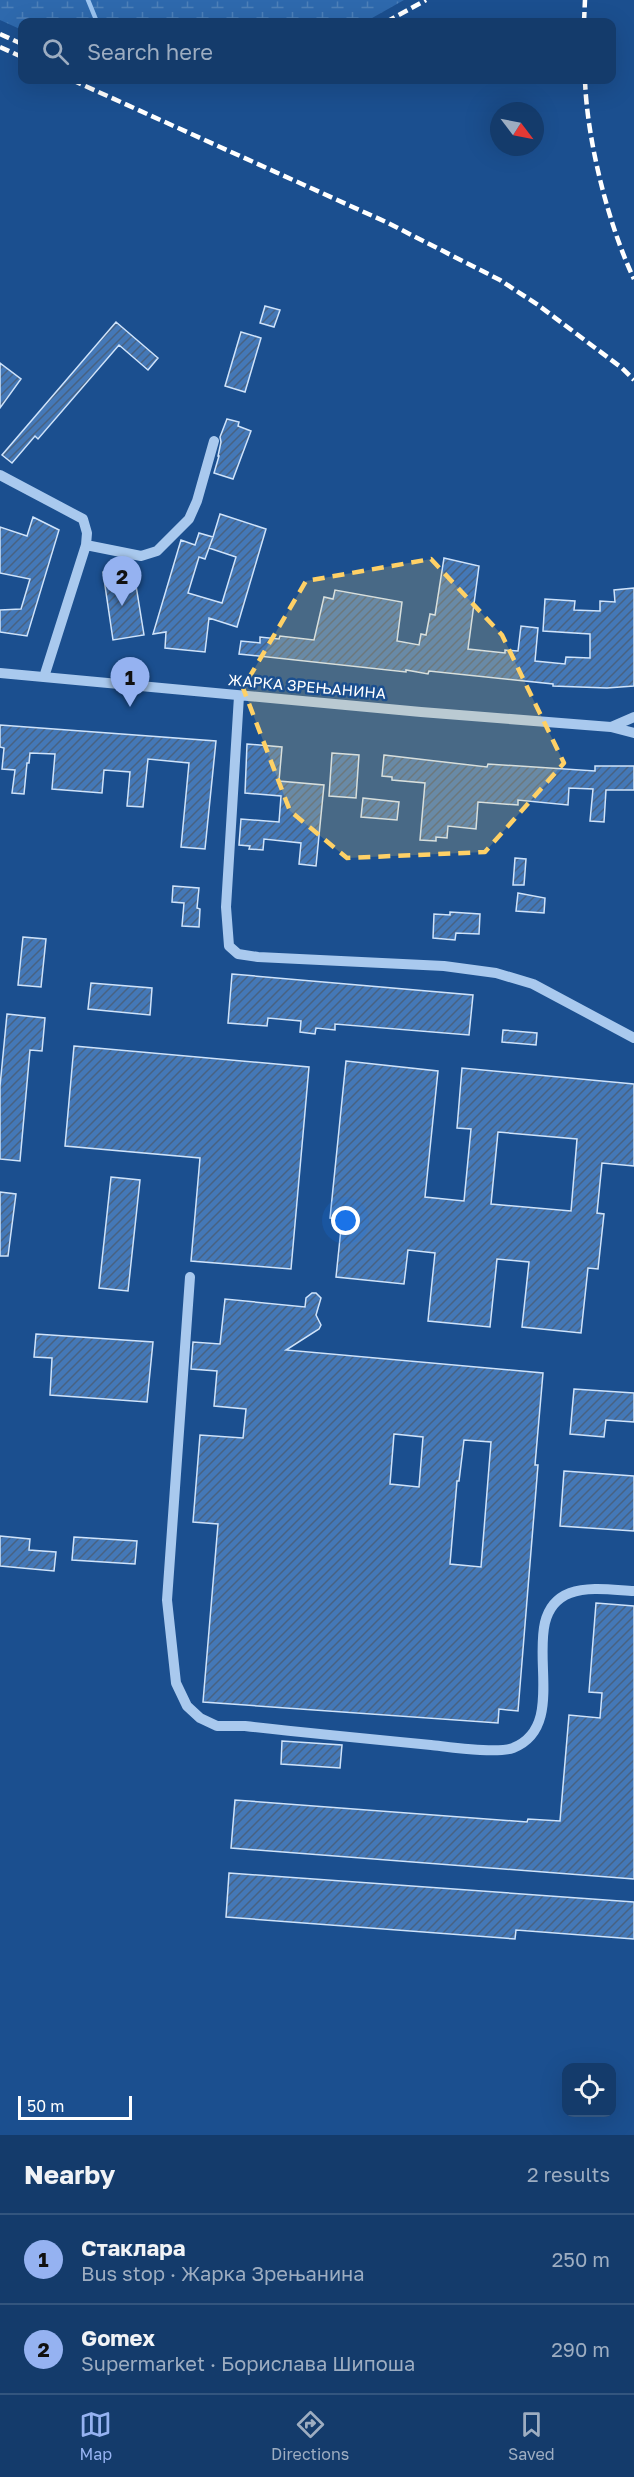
<!DOCTYPE html>
<html lang="en">
<head>
<meta charset="utf-8">
<style>
  body { margin:0; font-family:"Golos Text",sans-serif; background:#214673; color:#f1f3f6 }
  .controls { position:absolute; right:18px; bottom:18px; display:grid; overflow:hidden; border-radius:12px; box-shadow:0 6px 24px #0002 }
  .controls button { width:54px; height:54px; display:grid; place-items:center; padding:0; border:0; border-bottom:2px solid #33557e; background:#143b6b; color:#f1f3f6; font:30px sans-serif }
  .compass { position:absolute; left:490px; top:102px; width:54px; height:54px; border-radius:50%; background:#143b6b; box-shadow:0 6px 24px #0002; rotate:122deg }
  .scale { position:absolute; left:18px; bottom:15px; width:114px; box-sizing:border-box; padding-left:6px; border:3px solid #fff; border-top:0; font-size:16px; line-height:21px; white-space:nowrap; color:#fff; -webkit-text-stroke:4px #1b4f8f; paint-order:stroke }
  .you { position:absolute; left:346px; top:1221px; width:21px; height:21px; margin:-15px; border:4px solid #fff; border-radius:50%; background:#1a73e8; box-shadow:0 0 0 9px #1a73e833 }
  .badge { display:grid; place-items:center; width:39px; height:39px; border-radius:50%; background:#95b2f1; color:#111; font-size:20px; font-weight:700 }
  .pin { position:absolute; translate:-50% -50px; filter:drop-shadow(0 2px 3px #0008) }
  .pin::after { content:''; position:absolute; top:32px; width:21px; height:18px; background:inherit; clip-path:polygon(0 0,100% 0,50% 100%) }
  .list { margin:0; padding:0; list-style:none }
  h2 { display:flex; justify-content:space-between; align-items:center; height:78px; margin:0; padding:0 24px; font-size:26px }
  h2 small { font-size:20px; font-weight:400; color:#9dadc1 }
  .list li { display:grid; grid-template-columns:39px 1fr auto; gap:18px; align-items:center; box-sizing:border-box; height:90px; padding:0 24px; border-top:2px solid #33557e }
  .list b { display:block; font-size:22px; white-space:nowrap }
  .list p { margin:0; font-size:20px; white-space:nowrap; color:#9dadc1 }
  .list em { font-size:20px; font-style:normal; color:#9dadc1 }
  .icon { flex:none; width:33px; height:33px; fill:none; stroke:currentColor; stroke-width:2; stroke-linecap:round; stroke-linejoin:round }
  .map { position:relative; flex:none; width:634px; height:2135px; overflow:hidden }
  .search { position:absolute; background:#143b6b; box-shadow:0 6px 24px #0002; left:18px; right:18px; top:18px; height:66px; display:flex; align-items:center; gap:15px; box-sizing:border-box; padding:0 21px; border-radius:12px; color:#9dadc1; font-size:22px }
  .sheet { height:258px; background:#143b6b }
  nav { display:flex; justify-content:space-around; align-items:center; box-sizing:border-box; height:84px; border-top:2px solid #33557e; background:#143b6b; font-size:16px; color:#9dadc1 }
  nav a { display:grid; justify-items:center; gap:3px }
  nav .on { color:#95b2f1 }
  .map>svg:first-child { display:block }
</style>
</head>
<body>
<div class="map">
<svg width="634" height="2135" viewBox="0 0 634 2135">
  <defs>
    <pattern id="wetland-marsh" width="20" height="14" patternUnits="userSpaceOnUse" patternTransform="scale(1.5)"><rect width="20" height="14" fill="#2e69ad"/><path d="M1 5h8M5 5V1M11 12h8M15 12V8" fill="none" stroke="#4d80b9"/></pattern>
    <pattern id="building-hatch" width="6" height="6" patternUnits="userSpaceOnUse" patternTransform="scale(1.5)"><rect width="6" height="6" fill="#4478b7"/><path d="M-1 1l2-2M0 6l6-6M5 7l2-2" fill="none" stroke="#486282"/></pattern>
  </defs>
  <rect width="100%" height="100%" fill="#1b4f8f"/>
  <path fill="url(#wetland-marsh)" d="M0 0H404L365 22H22V30L0 20Z"/>
  <g fill="none" stroke-linecap="round" stroke-linejoin="round">
    <path stroke="#9cc4f0" stroke-width="4.5" d="M88 0 97 22"/>
  </g>
  <path fill="url(#building-hatch)" stroke="#cfe3fa" stroke-width="1.5" fill-rule="evenodd" d="M265 306 280 310 274 327 260 323Z
    M116 322 158 358 148 370 119 345 38 439 35 436 12 463 2 455Z
    M241 332 261 338 245 392 225 386Z
    M0 363 21 379 0 408Z
    M227 419 239 422 238 426 251 431 233 479 214 473 219 456H218L221 442 220 437Z
    M220 514 266 529 237 627 209 618 205 652 165 648 166 632 153 634 181 540 195 545 199 533 213 537ZM213 537 209 548 236 557 222 603 188 593 199 557 205 559Z
    M33 517 59 530 27 636 0 632V610L21 609 30 579 0 573V527L27 536Z
    M444 558 479 566 468 649 505 653V650L518 651 521 626 538 628 535 661 565 664 566 657 590 658V634L543 631 545 599 575 601 574 610 600 611V601L615 602 614 590 634 588V686L607 688 553 686V684L429 671 428 674 406 670V672L239 654 241 641 260 643V637L279 639 280 636 314 640 324 597 333 599 335 590 402 602 397 641 419 645 421 634 426 635 430 614 435 615Z
    M133 567 144 635 113 640 103 572Z
    M0 725 216 741 205 849 181 847 189 763 148 759 143 807 127 806 130 772 104 770 102 793 52 789 55 754 30 753 29 763H27L24 794 12 793 15 770 2 769 4 748 0 747Z
    M247 744 282 747 279 781 324 785 316 866 299 864 301 843 264 839 263 850 249 849 250 846 239 845 241 819 279 822 281 796 245 793Z
    M332 753 359 755 356 798 329 796Z
    M384 755 487 767 488 764 595 771V766H634V790H606L604 822 590 821 593 789 569 788 568 805 518 800V805L478 802 476 829 448 826 447 838 436 837V841L420 840 425 783 392 780V777L382 776Z
    M363 798 399 802 397 820 361 817Z
    M515 858 526 859 524 885H513Z
    M173 886 199 888 197 908 200 909 199 927 182 926 184 903 172 902Z
    M518 893 545 898 544 913 516 911Z
    M450 912 480 914 479 934 456 933 455 940 433 938 434 914 450 915Z
    M23 937 46 939 41 987 18 985Z
    M232 974 473 995 469 1035 335 1024V1030L316 1028 315 1034 300 1032 301 1021 268 1018 267 1026 228 1023Z
    M91 983 152 988 150 1015 88 1009Z
    M7 1014 45 1018 42 1051 30 1050 20 1161 0 1159V1086Z
    M503 1030 537 1033 536 1045 502 1042Z
    M74 1046 309 1067 291 1269 191 1261 200 1158 65 1146Z
    M346 1061 438 1071 425 1197 464 1201 471 1129 457 1128 462 1068 634 1084V1166L602 1163 597 1213 604 1214 598 1269 588 1268 581 1333 522 1327 529 1262 497 1259 490 1327 428 1321 435 1253 408 1250 404 1284 336 1277 342 1219 330 1218ZM498 1132 577 1139 571 1211 491 1204Z
    M111 1177 140 1180 128 1291 99 1288Z
    M0 1192 16 1194 8 1256H0Z
    M312 1293H316L321 1298 316 1315 321 1325 319 1329 286 1350 543 1373 535 1465H538L518 1711 499 1709 498 1723 203 1702 218 1524 193 1522 200 1435 243 1438 246 1409 214 1406 217 1371 191 1369 193 1342 220 1344 225 1299 305 1307 306 1298ZM394 1434 423 1437 419 1487 390 1484ZM464 1440 491 1442 481 1567 450 1564 457 1481H459Z
    M36 1334 153 1342 147 1402 50 1395 52 1358 34 1357Z
    M574 1389 634 1393V1422L606 1420 604 1437 570 1434Z
    M564 1471 634 1476V1531L560 1526Z
    M0 1536 30 1539 29 1550 56 1552 54 1571 0 1566Z
    M74 1537 137 1541 135 1564 72 1560Z
    M596 1603 634 1606V1879L231 1848 235 1800 527 1822 528 1819 560 1821 569 1715 600 1718 602 1693 589 1692Z
    M282 1741 342 1745 340 1768 281 1764Z
    M229 1873 634 1902V1939L516 1930 515 1939 226 1917Z"/>
  <g fill="none" stroke-linecap="round" stroke-linejoin="round">
    <path stroke="#a9c9ee" stroke-width="10" d="M0 475 83 519 87 533 86 545 44 677
      M86 545 141 556 157 551 189 519 197 501 214 441
      M0 673 421 712 611 727 634 733
      M239 696 226 907 229 946 238 954 258 957 444 966 496 973 533 984 634 1038
      M611 727 634 717
      M190 1277 167 1600 176 1683 187 1706 200 1718 217 1726H245C307 1733 369 1739 431 1745 450 1747 496 1754 513 1748 577 1723 510 1616 570 1593 589 1586 614 1590 634 1591"/>
    <path stroke="#fff" stroke-width="4.5" stroke-dasharray="10 4.5" stroke-linecap="butt" d="M386 22 426 0
      M584 22 585 0
      M0 34 22 44
      M0 47 22 57
      M72 80 386 222 500 280 538 305 622 368 634 380
      M585 80C587 140 608 224 634 279"/>
  </g>
  <path fill="#ffd166" fill-opacity="0.2" stroke="#ffd166" stroke-width="4.5" stroke-dasharray="12 8" stroke-linejoin="round" d="M431 559 502 635 564 763 485 852 347 858 290 811 243 688 306 581Z"/>
  <g text-anchor="middle" dominant-baseline="central" stroke-width="5" stroke-linejoin="round" paint-order="stroke">
    <g font-size="15" fill="#fff" stroke="#1b4f8f">
      <text transform="translate(307 686) rotate(5)">ЖАРКА ЗРЕЊАНИНА</text>
    </g>
  </g>
</svg>
<div class="controls">
<button><svg class="icon" aria-label="locate" viewBox="0 0 24 24"><circle cx="12" cy="12" r="6"/><path d="M12 2v4M12 18v4M2 12h4M18 12h4"/></svg></button>
</div>
<svg class="compass" viewBox="-18 -18 36 36"><path d="M0-13l5 13h-10z" fill="#e53935"/><path d="M0 13l5-13h-10z" fill="#9dadc1"/></svg>
<div class="scale">50 m</div>
<div class="you"></div>
<div class="pin badge" style="left:130px;top:707px">1</div>
<div class="pin badge" style="left:122px;top:606px">2</div>
<div class="search"><svg class="icon" aria-label="search" viewBox="0 0 24 24"><circle cx="10" cy="10" r="6"/><path d="M15 15l6 6"/></svg>Search here</div>
</div>
<section class="sheet">
<h2>Nearby<small>2 results</small></h2>
<ul class="list">
<li><span class="badge">1</span><div><b>Стаклара</b><p>Bus stop · Жарка Зрењанина</p></div><em>250 m</em></li>
<li><span class="badge">2</span><div><b>Gomex</b><p>Supermarket · Борислава Шипоша</p></div><em>290 m</em></li>
</ul>
</section>
<nav>
<a class="on"><svg class="icon" aria-label="map" viewBox="0 0 24 24"><path d="M3 6l6-2 6 2 6-2v14l-6 2-6-2-6 2zM9 4v14M15 6v14"/></svg>Map</a>
<a><svg class="icon" aria-label="directions" viewBox="0 0 24 24"><path d="M12 3l9 9-9 9-9-9zM9 14v-3h6M13 9l2 2-2 2"/></svg>Directions</a>
<a><svg class="icon" aria-label="saved" viewBox="0 0 24 24"><path d="M7 4h10v16l-5-4-5 4z"/></svg>Saved</a>
</nav>
</body>
</html>
